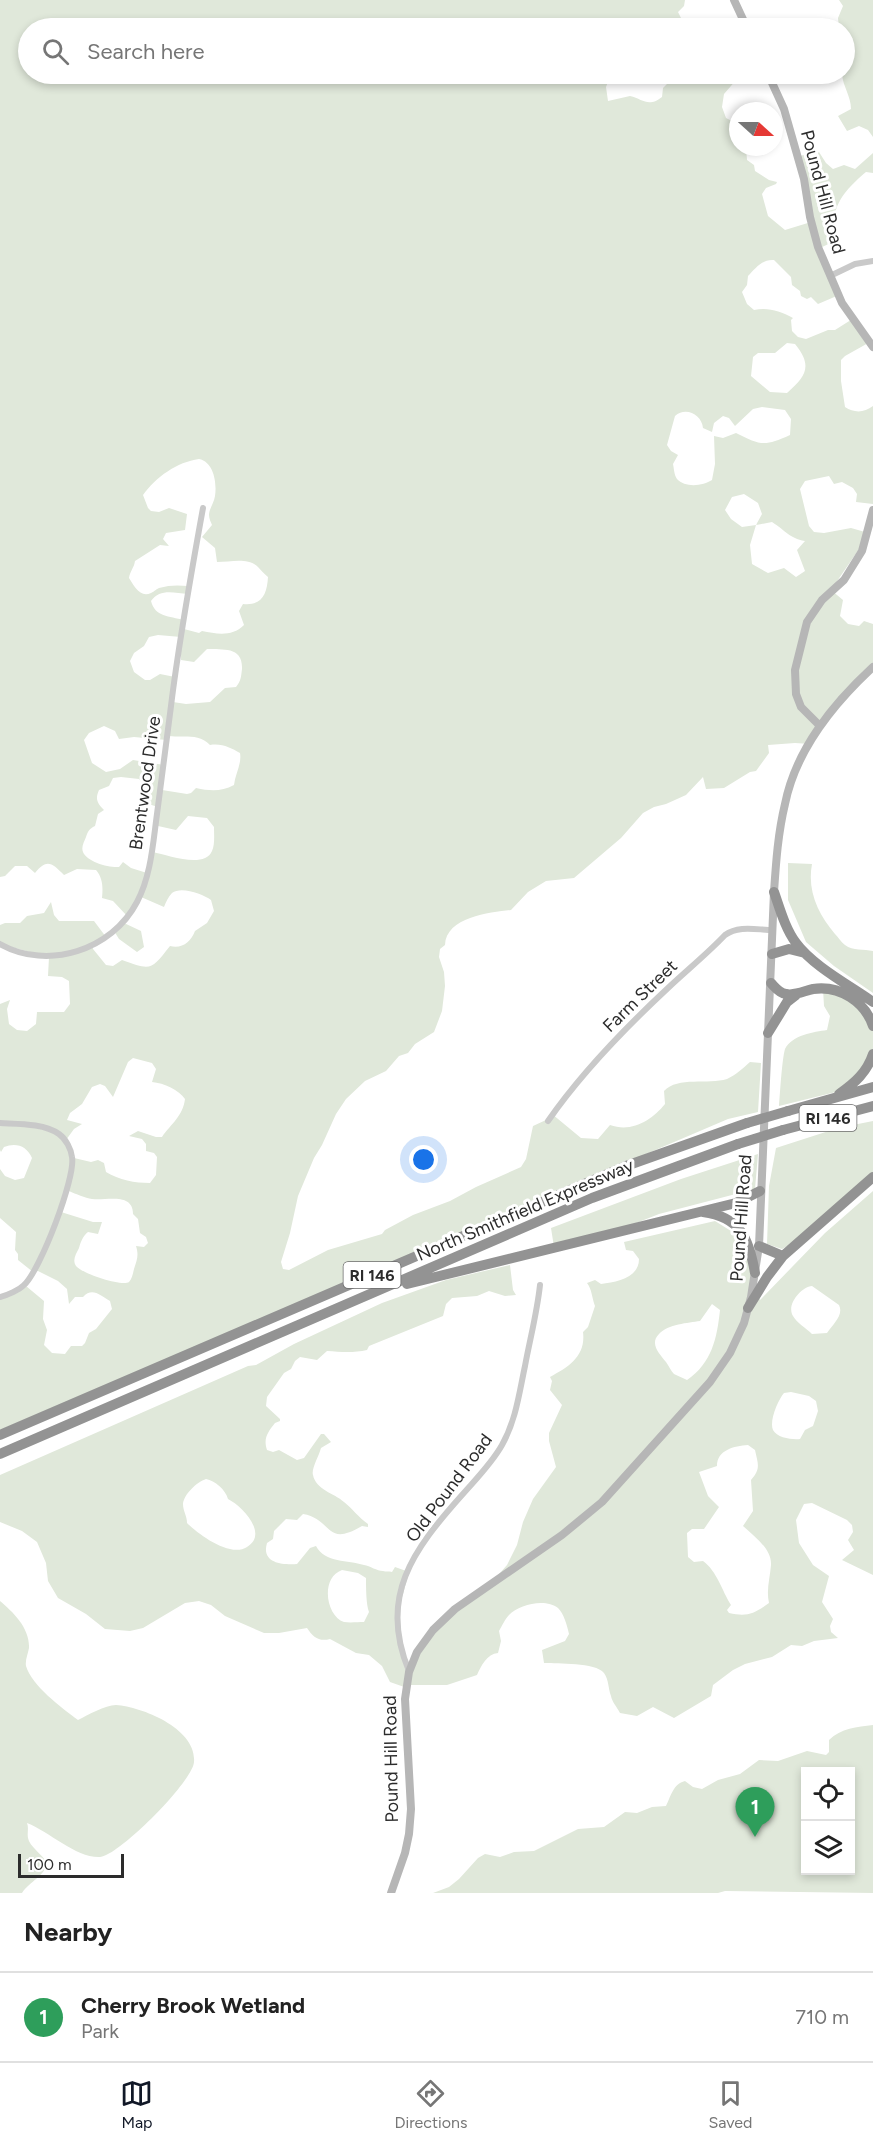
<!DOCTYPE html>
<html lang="en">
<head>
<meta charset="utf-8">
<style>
  body { margin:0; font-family:Figtree,sans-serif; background:#f6f6f6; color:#222 }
  .controls { position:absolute; right:18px; bottom:18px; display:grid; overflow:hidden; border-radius:0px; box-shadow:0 3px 9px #0003 }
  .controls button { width:54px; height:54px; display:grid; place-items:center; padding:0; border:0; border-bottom:2px solid #e0e0e0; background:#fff; color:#222; font:30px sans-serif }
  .compass { position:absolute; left:729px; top:102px; width:54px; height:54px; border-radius:50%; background:#fff; box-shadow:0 3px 9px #0003; rotate:111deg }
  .scale { position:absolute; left:18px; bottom:15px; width:106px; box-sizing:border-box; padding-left:6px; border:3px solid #2c2c2c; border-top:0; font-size:16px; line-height:21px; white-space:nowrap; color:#2c2c2c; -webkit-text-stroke:4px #fff; paint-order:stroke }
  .you { position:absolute; left:424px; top:1160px; width:21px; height:21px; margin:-15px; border:4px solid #fff; border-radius:50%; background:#1a73e8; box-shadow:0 0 0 9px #1a73e833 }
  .badge { display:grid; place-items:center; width:39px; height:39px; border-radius:50%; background:#111827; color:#fff; font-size:20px; font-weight:700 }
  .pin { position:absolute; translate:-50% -50px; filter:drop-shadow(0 2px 3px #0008) }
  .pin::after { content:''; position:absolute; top:32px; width:21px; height:18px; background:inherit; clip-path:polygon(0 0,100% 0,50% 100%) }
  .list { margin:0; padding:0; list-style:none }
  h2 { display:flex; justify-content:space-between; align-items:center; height:78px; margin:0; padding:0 24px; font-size:26px }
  h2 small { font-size:20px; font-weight:400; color:#767676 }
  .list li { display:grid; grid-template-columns:39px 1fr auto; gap:18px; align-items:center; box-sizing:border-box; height:90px; padding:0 24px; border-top:2px solid #e0e0e0 }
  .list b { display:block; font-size:22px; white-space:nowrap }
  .list p { margin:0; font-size:20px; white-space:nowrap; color:#767676 }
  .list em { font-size:20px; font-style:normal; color:#767676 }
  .icon { flex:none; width:33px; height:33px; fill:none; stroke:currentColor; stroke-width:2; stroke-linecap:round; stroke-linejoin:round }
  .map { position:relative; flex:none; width:873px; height:1893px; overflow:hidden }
  .search { position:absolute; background:#fff; box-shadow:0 3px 9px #0003; left:18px; right:18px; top:18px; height:66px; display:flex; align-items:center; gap:15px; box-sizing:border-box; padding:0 21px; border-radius:33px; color:#767676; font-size:22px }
  .sheet { height:168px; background:#fff }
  nav { display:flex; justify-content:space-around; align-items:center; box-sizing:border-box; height:84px; border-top:2px solid #e0e0e0; background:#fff; font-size:16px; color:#767676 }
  nav a { display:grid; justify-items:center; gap:3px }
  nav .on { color:#111827 }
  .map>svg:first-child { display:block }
</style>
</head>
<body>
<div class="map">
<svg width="873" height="1893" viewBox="0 0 873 1893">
  <rect width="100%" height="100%" fill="#fff"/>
  <path fill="#e0e8da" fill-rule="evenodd" d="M0 0H685L684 6 678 12 686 28H28V74H611L606 87 608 101 630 96C643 99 648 108 662 97L663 88 667 84 668 74H768L753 81 737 79 724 94 722 107 726 118 738 124V147H746L747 160 754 165 755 171 769 180 777 182 776 184 766 188 762 194 768 216 785 230 811 222 799 156 819 152 826 163 833 169 844 165 855 169 873 153V173L866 172C853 183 837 198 835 215 834 223 836 232 837 240L820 248 839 295 818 304 811 297 807 299 801 296 800 291 792 285 791 277 774 260C762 259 756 268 748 276L747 285 742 292 747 304 754 310C768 307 780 311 793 318L791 320 792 331 798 337 806 339 828 330H835L854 318 870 342 845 356 841 360V381L845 407C854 413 864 413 873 406V504L856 502 857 494 853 488 842 482 834 484 829 476 805 481 800 489 809 526 814 532 824 533 851 528 865 532 859 549 831 590 843 600 840 616 848 624 859 626 864 621 873 624V668L850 690 810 744 795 743 768 745 769 753 756 771 750 772 724 788 706 789 703 777 686 795 666 804 654 807 643 813 621 838 574 878 546 881 528 892 511 910C491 912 446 917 445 945L440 949 439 957 444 972 445 986 442 1011 434 1032 415 1044 408 1053 399 1056 386 1071 365 1081 346 1099 336 1114 322 1145 314 1158 298 1196 290 1233 281 1262 283 1269 289 1270 328 1250 382 1234 385 1230 413 1215 450 1201 476 1187 521 1167 526 1159 533 1126 546 1120 552 1114 581 1138 598 1139 610 1125C632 1133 652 1120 665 1104L664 1091C678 1076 708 1085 727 1079 736 1075 743 1068 750 1062L761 1063 758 1112 728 1119 0 1430V1298L26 1286 44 1301 43 1319 47 1330 44 1345 52 1353 65 1354 71 1346H82L85 1343 89 1333 96 1329 112 1309 110 1301C100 1295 92 1287 83 1297H75L69 1304 67 1289 58 1281 38 1271 33 1272 18 1260V1254L15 1250 16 1232 0 1218V1169L5 1176 15 1180 24 1178 32 1158C27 1146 16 1142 4 1147L1 1152 0 1150V1004L10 1000 7 1009 9 1024 17 1030 27 1031 36 1024 37 1012H64L70 1004 69 981 62 977 48 976 49 957 0 944V925L5 923H20L27 916 44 913 51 902 54 915 59 921H94L106 937 93 946V949L106 965 113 966 122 960C152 971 151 970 170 946 182 949 191 942 195 931L207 923 214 911 211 900C203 894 181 886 172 893 168 897 166 902 164 907L141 897 128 917 113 901 102 898C103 888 103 878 96 870L77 869 64 875C52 863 47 858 35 873L27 866H15L5 876 0 877ZM787 343 795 344C813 366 806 376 787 393L770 392 751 376 753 357 758 353H775ZM762 407 785 410 791 419 790 435C764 447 760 445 736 433L723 438 714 436 715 464 712 480C703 486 685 488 677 479 674 475 674 468 673 464L678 455 671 451 667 445 675 416C686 406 702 415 703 428L712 432 714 423 723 416 729 418 735 426 753 409ZM199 459C214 462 217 483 215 496 214 503 209 509 209 515 209 519 211 522 212 525L202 537 215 548 217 562C231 562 248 557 258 567 261 570 264 574 268 577 267 594 262 606 243 604L239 611 244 625C232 637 217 634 202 631L199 633 184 629V620C169 616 155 617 151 601 160 588 174 593 188 594V586C178 585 169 585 159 588 155 590 155 591 151 593 140 598 134 586 129 578 130 571 134 568 135 561L160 545 169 546 163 539 166 533 185 530 187 514 169 508 159 512 151 511 148 508 143 495C156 477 177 462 199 459ZM744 494 758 503 762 514 756 525 742 527 731 519 725 510 732 497ZM772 522C786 531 789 538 805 541L797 550 805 571 796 577 784 568 768 573 752 564 750 545 756 525ZM158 635 181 637V660L194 662 207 649C223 650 243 646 242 669 241 677 241 681 236 687L225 688 210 702 186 704 173 702 175 677 160 674 150 680H145L134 672 130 661 134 653 144 646 149 637ZM104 726 115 731 119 739 134 737 167 740 169 736C185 738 198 733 210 745 222 743 231 748 240 753 242 764 235 774 234 785 221 792 210 791 196 788L191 793 187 794 162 790 164 765 133 760 120 769 106 772 92 763 84 740 89 733ZM121 777 139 779 143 784 142 802 158 807V826L176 830 188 816 207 818 214 827C214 834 215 845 212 851 205 869 167 855 153 852L147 873 131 868 123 862 119 867C109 868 87 862 83 852 81 847 84 842 86 837 88 831 89 829 95 826L98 814 104 810C97 803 95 799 99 790L109 786 113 778ZM133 1058 152 1063 156 1069 152 1082C164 1083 179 1090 185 1099 183 1116 171 1124 162 1137H156L138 1131 129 1136 142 1139 146 1144V1151L154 1153 157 1157 156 1175 150 1183C135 1183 119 1180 106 1172L104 1163 98 1160 91 1162 74 1158 66 1140 74 1129 82 1124 67 1120 70 1113 82 1104 92 1087 100 1084 105 1086 113 1097 128 1062ZM69 1191C76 1194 85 1198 92 1199 106 1201 133 1192 133 1214L138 1219 140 1233 146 1237 148 1243 144 1247 136 1246C139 1255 137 1260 134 1269 133 1273 132 1279 129 1282 122 1287 81 1273 76 1266 72 1260 76 1254 79 1248 81 1241 83 1236 88 1232L98 1234 102 1222H93L61 1212Z
    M839 0H873V137L868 130 859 126 847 131 838 116 851 109C851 96 843 87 842 74H844V28H839L838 18 843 6Z
    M788 863 812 864C807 891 818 914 835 934 838 937 841 942 845 945 853 951 864 949 873 951V993L834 966 806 942 788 900Z
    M124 923 141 931 144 947 137 952 119 939 114 931Z
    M823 989 836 990 873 1022V1056L848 1089 779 1106C780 1094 782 1059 785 1049 792 1035 814 1032 827 1030L830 1016 824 1006Z
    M873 1121V1174L807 1235 782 1249 767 1244 769 1186 776 1148 838 1128Z
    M758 1154 755 1189 659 1214 606 1235 554 1247 551 1228 681 1179Z
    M873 1191V1575L842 1560 854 1550 848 1540 853 1532 852 1525 847 1520 812 1503 804 1504 796 1520 799 1543 813 1565 829 1576 822 1602 833 1619 830 1626 831 1632 838 1638 814 1641 802 1646 791 1645 772 1657 745 1664 733 1670 713 1685 711 1696 674 1718 653 1707 637 1716 620 1713C617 1707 612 1702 611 1696 608 1688 609 1680 604 1673 595 1662 558 1664 544 1663L542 1650 565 1641 569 1634C567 1625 564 1614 558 1608 546 1598 519 1604 509 1615 505 1619 502 1626 499 1631L501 1641 498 1653C487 1654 481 1666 477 1675L447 1685H408L407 1688 390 1682 382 1666 369 1655 356 1653 330 1639C319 1642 313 1637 307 1628L279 1633H264L225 1616 211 1605 199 1601 185 1603 143 1628 130 1631 105 1629 86 1614 58 1598 48 1581 46 1563 37 1542 22 1531 0 1522V1475L248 1366 256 1365 294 1344 382 1303 446 1280 510 1265 513 1290 516 1295 505 1296 489 1291 477 1296 452 1298 446 1304 443 1316 369 1346 367 1350C354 1353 341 1352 327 1351L317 1360 300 1357 295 1361 291 1369 284 1373 267 1397 266 1406 280 1419V1421L275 1423C268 1432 263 1438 267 1450L273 1452 279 1450 297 1460 304 1458 321 1434H324L331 1442 321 1448C319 1456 311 1469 313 1475 316 1490 334 1493 344 1502 352 1508 358 1517 368 1524V1527L362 1526C325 1548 333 1519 303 1514L297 1520 286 1519 274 1531 273 1539 267 1543C261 1563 282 1565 297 1564L310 1548 316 1546C325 1563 348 1560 364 1565 370 1566 377 1571 383 1571 386 1572 389 1571 392 1572L395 1567 409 1572 397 1616 408 1667 433 1631 493 1581 507 1565 517 1545 523 1522 533 1499 556 1467 549 1441V1433L562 1405 550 1390 552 1381 550 1377C569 1367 586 1356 583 1332L588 1327 595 1306C592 1299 592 1289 587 1283L595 1280 601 1284C617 1282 639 1278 639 1259L633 1251 626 1250 624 1242 715 1221 747 1241 754 1283 760 1300 825 1233ZM812 1286 839 1305C844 1315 833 1324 827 1333L812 1334C806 1328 797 1323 793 1316 786 1305 801 1287 812 1286ZM712 1304 720 1310C717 1338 712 1363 687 1380 683 1378 678 1376 674 1374 671 1371 669 1366 666 1362 660 1354 649 1344 659 1334 668 1324 688 1323 700 1321ZM791 1392 809 1396 816 1401 818 1411 813 1426 805 1430 800 1439C793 1440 777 1438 773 1430 769 1421 778 1400 784 1393ZM748 1445 755 1450C758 1464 761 1469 751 1480L753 1511 743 1526C754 1536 772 1549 771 1565 770 1578 766 1590 769 1603 754 1614 747 1617 729 1613L727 1610 731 1605C722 1591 717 1571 703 1561L694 1562 688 1557 687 1533 692 1529H704L719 1507 708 1496 699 1472 717 1466C717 1450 734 1446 748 1445ZM206 1479C215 1481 225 1489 228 1499 242 1506 269 1534 247 1547 230 1558 198 1534 187 1523 187 1516 183 1511 183 1504 184 1494 197 1482 206 1479ZM342 1570 358 1573 366 1578C366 1586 366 1605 369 1612L364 1622C358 1622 350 1623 344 1622 326 1616 320 1578 342 1570Z
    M0 1601C13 1612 30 1628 29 1648 28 1654 25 1660 26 1666 32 1686 61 1707 78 1720 88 1715 105 1705 116 1705 143 1707 197 1729 194 1762 193 1781 119 1856 100 1857 76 1858 50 1832 27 1823 29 1828 27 1833 28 1838 29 1846 43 1855 47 1863 44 1877 30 1881 22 1893H0Z
    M873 1725V1893L725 1891 718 1893H433L449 1887 459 1879 478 1858 485 1854 500 1857 514 1852 534 1851 578 1829 604 1827 625 1812 637 1813 652 1807 666 1806C671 1796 673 1784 685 1781L693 1787 702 1789 718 1780 740 1774 759 1760 778 1761 807 1751 826 1755 829 1752V1740C841 1728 857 1727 873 1725ZM806 1772H850V1870H806Z"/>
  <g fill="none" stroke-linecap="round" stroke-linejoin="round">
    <path stroke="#c9c9c9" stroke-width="6" d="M830 276 855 264 873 261
      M0 944C48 971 112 950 137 902 151 876 153 843 157 814 162 778 166 742 171 706 179 640 191 574 203 508
      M548 1121C582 1072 624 1029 668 988 687 970 707 954 725 935 739 925 757 930 773 930
      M0 1123C17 1124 44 1123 59 1134 66 1139 71 1149 72 1157 76 1177 40 1271 24 1285 19 1290 8 1295 0 1297
      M409 1671C378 1597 413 1550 462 1495 476 1479 492 1463 502 1445 516 1420 519 1394 525 1366 530 1339 537 1313 540 1285"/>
    <path stroke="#b6b6b6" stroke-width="8" d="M734 0 747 28
      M768 74 784 109 804 179 810 217 818 247 842 303 873 347
      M819 725 801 707 796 694 795 670 807 622 822 600 844 580 862 551 873 510
      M391 1893 405 1853 409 1834 411 1809 405 1699 409 1672 417 1652 433 1630 455 1609 562 1535 602 1502 710 1382 730 1353 744 1323 751 1297 759 1246 774 892C776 862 778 833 785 804 796 749 833 704 873 667"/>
    <path stroke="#939393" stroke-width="10" d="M774 892C780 909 785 928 796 943 813 966 849 985 873 1002
      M772 954 789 949 805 953
      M771 983C775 987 779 993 786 994 795 996 804 991 813 989 840 985 865 1002 873 1026
      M768 1033 787 1002 796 995
      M839 1094C855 1083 867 1072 873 1054
      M788 1111 873 1087
      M783 1130 873 1106
      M703 1212C741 1217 749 1239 755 1273
      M759 1246 783 1256
      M407 1284 736 1203 760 1191
      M748 1308 767 1277 783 1256 873 1177
      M0 1435 626 1166 747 1123
      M0 1454 592 1198 738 1144"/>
    <path stroke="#939393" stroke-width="10" d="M747 1123 788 1111
      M738 1144 783 1130"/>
  </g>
  <g text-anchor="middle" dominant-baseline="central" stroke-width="6" stroke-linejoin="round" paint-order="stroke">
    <g fill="#fff" stroke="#6b6b6b" stroke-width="1.5">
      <rect x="799.5" y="1105" width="57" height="26" rx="4.5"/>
      <rect x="343.5" y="1262" width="57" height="26" rx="4.5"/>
    </g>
    <g font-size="16" font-weight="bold" fill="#2c2c2c">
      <text x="828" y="1118">RI 146</text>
      <text x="372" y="1275">RI 146</text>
    </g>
    <g font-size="18" fill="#2c2c2c" stroke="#fff">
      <text transform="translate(823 192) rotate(75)">Pound Hill Road</text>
      <text transform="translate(145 783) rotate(-82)">Brentwood Drive</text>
      <text transform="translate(640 996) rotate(-44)">Farm Street</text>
      <text transform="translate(525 1210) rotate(-23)">North Smithfield Expressway</text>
      <text transform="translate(741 1218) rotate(-86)">Pound Hill Road</text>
      <text transform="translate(449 1488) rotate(-53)">Old Pound Road</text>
      <text transform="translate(391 1759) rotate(-91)">Pound Hill Road</text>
    </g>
  </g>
</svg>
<div class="controls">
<button><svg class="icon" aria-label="locate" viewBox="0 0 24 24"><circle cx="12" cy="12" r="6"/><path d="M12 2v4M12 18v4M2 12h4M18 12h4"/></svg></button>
<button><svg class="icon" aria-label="layers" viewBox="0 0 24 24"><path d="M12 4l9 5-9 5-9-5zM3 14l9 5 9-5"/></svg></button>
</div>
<svg class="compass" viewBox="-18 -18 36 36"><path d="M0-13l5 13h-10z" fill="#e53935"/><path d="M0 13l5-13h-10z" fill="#767676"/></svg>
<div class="scale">100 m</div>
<div class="you"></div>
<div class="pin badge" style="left:755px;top:1837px;background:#2e9e5b">1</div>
<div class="search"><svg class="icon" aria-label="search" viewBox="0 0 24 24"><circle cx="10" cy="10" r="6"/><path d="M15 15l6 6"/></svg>Search here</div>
</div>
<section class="sheet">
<h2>Nearby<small></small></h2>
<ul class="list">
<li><span class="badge" style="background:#2e9e5b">1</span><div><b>Cherry Brook Wetland</b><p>Park</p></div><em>710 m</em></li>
</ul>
</section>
<nav>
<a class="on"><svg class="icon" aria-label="map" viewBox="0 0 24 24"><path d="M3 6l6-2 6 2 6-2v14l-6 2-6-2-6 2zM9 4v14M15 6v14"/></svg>Map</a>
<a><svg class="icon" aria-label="directions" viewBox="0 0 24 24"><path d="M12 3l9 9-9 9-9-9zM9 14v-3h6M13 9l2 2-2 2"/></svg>Directions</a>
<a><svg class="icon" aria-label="saved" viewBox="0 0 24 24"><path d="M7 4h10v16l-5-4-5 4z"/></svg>Saved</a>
</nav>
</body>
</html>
